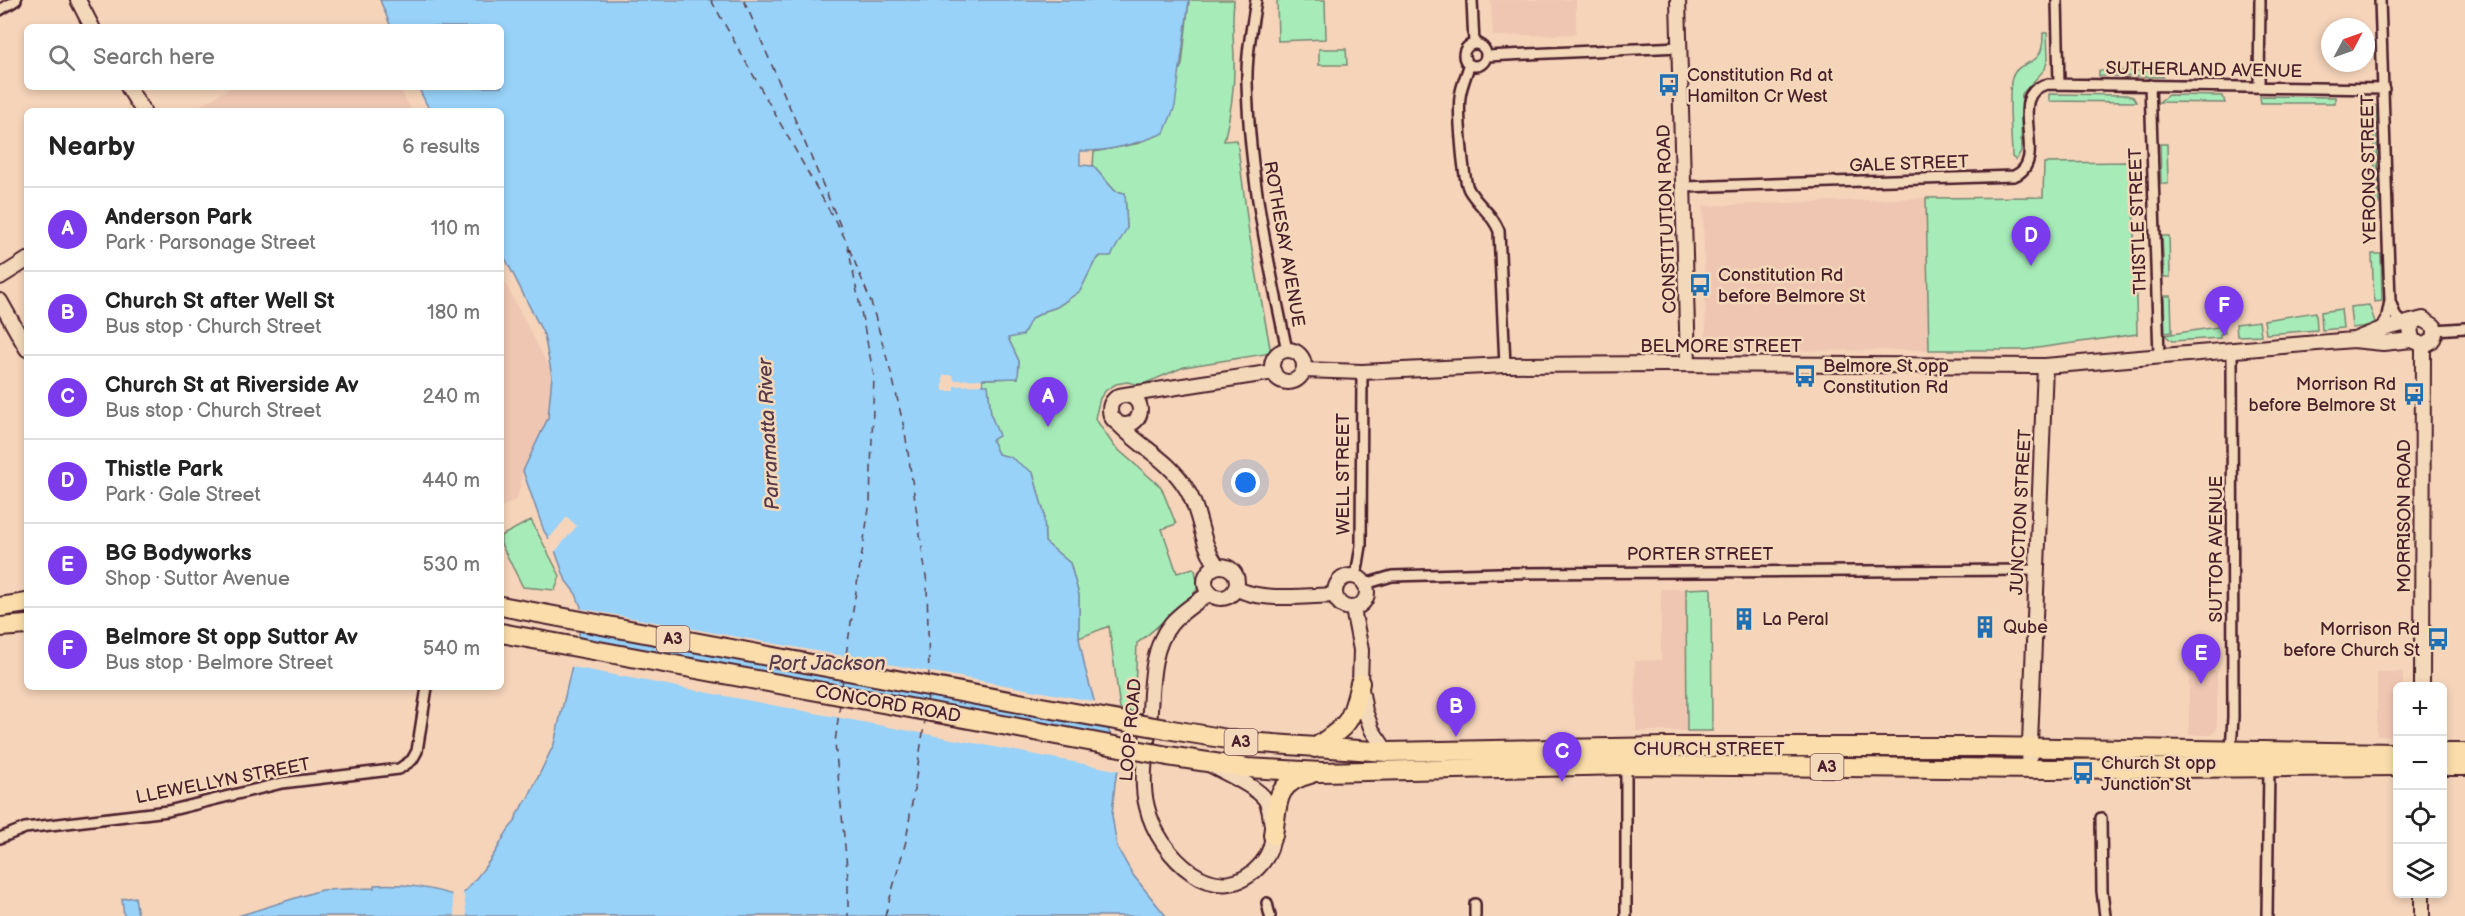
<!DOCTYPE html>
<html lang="en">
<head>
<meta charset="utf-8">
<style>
  body { margin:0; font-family:"Balsamiq Sans",sans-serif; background:#f6f6f6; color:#222 }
  .controls { position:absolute; right:18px; bottom:18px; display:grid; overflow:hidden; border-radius:9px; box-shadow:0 3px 9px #0003 }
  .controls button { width:54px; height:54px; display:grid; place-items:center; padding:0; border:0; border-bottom:2px solid #e0e0e0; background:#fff; color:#222; font:30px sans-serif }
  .compass { position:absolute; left:2321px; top:18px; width:54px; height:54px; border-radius:50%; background:#fff; box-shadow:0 3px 9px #0003; rotate:49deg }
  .you { position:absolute; left:1246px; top:483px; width:21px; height:21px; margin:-15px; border:4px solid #fff; border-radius:50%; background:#1a73e8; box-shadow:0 0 0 9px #1a73e833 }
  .badge { display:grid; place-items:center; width:39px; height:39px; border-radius:50%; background:#7c3aed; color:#fff; font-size:20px; font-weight:700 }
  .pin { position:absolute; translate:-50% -50px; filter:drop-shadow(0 2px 3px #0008) }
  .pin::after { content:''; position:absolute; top:32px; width:21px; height:18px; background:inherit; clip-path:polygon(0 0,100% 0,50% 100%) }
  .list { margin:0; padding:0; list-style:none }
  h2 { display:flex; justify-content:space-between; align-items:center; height:78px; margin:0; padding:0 24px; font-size:26px }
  h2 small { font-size:20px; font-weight:400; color:#767676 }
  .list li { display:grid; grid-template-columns:39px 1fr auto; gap:18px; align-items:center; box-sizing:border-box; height:84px; padding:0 24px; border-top:2px solid #e0e0e0 }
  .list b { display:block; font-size:22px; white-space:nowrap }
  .list p { margin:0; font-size:20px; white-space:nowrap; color:#767676 }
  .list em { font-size:20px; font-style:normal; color:#767676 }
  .icon { flex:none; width:33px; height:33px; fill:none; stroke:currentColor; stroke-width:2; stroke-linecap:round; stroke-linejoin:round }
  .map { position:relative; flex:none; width:2465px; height:916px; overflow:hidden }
  .search { position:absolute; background:#fff; box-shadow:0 3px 9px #0003; left:24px; top:24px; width:480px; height:66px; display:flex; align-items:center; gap:15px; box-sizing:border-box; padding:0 21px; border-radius:9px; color:#767676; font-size:22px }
  .panel { position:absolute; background:#fff; box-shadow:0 3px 9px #0003; left:24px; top:108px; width:480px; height:582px; border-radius:9px }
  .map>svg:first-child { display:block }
</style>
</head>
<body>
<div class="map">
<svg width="2465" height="916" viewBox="0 0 2465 916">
  <rect width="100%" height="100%" fill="#f5d4ba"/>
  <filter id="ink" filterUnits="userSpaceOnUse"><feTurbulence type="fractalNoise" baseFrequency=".0167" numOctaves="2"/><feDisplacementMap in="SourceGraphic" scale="12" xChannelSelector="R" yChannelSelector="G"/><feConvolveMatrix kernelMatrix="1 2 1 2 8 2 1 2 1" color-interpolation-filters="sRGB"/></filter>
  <g filter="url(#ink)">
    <path fill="#efc6b2" d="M1491 0H1576V34L1493 36Z
      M232 87H399L412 111H191Z
      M1926 198 1929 350 1720 351 1706 336 1703 206Z
      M501 275 552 373 548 418 523 471 517 499 501 508Z
      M1661 589H1686L1687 731H1636L1635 661 1661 660Z
      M2189 670 2217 671V729L2211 735H2189Z
      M2377 672H2403V686H2398L2397 736H2377Z"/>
    <path fill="#a7ecb8" stroke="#788672" stroke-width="1.5" d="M1189 0H1234C1232 20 1233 37 1234 57 1235 85 1231 113 1224 141L1237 140 1249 233 1271 353 1184 367 1141 385 1127 382 1116 384 1106 390 1100 398 1095 418 1114 446 1161 487 1176 524 1162 529 1177 573 1193 568 1195 570C1196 575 1198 584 1197 589 1195 594 1144 639 1137 643L1134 712 1120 709 1109 626 1079 638V595L1070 563 1045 542 1044 513 1033 473 998 454 992 440 998 436 991 415 988 386H982V379L1018 378 1019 361 1008 338 1031 319 1045 311 1057 307 1080 291 1094 263 1127 228 1125 193 1115 191 1093 166 1094 152 1140 143 1182 65Z
      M1277 0H1325L1326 39 1278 41Z
      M2043 33H2047L2048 58 2045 69 2022 94 2021 151 2016 160 2012 157C2012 139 2007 93 2012 78 2020 55 2044 73 2043 33Z
      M1319 49H1346L1347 65H1319Z
      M2099 71H2162L2163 77 2099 76Z
      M2049 94 2126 95 2133 97 2136 102 2049 101Z
      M2168 95 2223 96 2225 103 2159 102Z
      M2260 96 2335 97V103H2261Z
      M2373 106H2376L2379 204H2376Z
      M2160 144H2167L2168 184H2161Z
      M2132 162 2137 334 2023 350H1929L1926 198 2043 197 2044 163Z
      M2162 236H2169L2170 277H2164Z
      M2372 254H2381L2382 301 2374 302Z
      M2164 296H2171L2172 332 2165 333Z
      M2369 305 2376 325 2352 328 2350 307Z
      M2341 309 2343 328 2322 330 2321 312Z
      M2316 312 2317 330 2266 334 2264 320Z
      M2259 321 2261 335 2237 336 2236 324Z
      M2224 326 2225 333 2220 334V338L2172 341 2165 335Z
      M531 520 560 576 555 590 523 587 501 544V536Z
      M1711 588 1712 731H1687L1686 589Z"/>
    <path fill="#98d2f8" stroke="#798aa6" stroke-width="1.5" d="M380 0H1189L1175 106 1164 133C1137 144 1109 152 1080 151V165L1093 166 1115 191 1125 193 1127 228 1111 256H1100L1094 263 1080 291 1057 307 1045 311 1031 319 1023 335 1008 338 1019 361 1018 378 982 379 983 385H988L991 415 999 436 992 440 998 454 1010 457 1033 473 1044 513 1045 542 1070 563 1079 595V638L1085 668 1095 704 1116 745 1119 767 1115 782 1112 815 1117 847 1133 875 1166 916H238L321 890 374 888V885C405 883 431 888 460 897 474 881 488 865 499 846 504 837 507 829 515 822L517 814 528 798 554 744 579 635 581 607 576 594 566 581 553 545 544 531 523 471 548 418 552 376 544 335 501 250V111H430L418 87H501V27H391Z
      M135 897 138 916H124L122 899Z"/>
    <path fill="#f5d4ba" d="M943 375H953L954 380 982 379V385L954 386V391H943Z
      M567 517 577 526 553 554 547 541Z
      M578 608 1098 702 1111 728 576 629Z
      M576 636 1116 737 1119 744 1122 767 1121 771 567 666Z
      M463 890 467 916H455L451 891 459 894Z"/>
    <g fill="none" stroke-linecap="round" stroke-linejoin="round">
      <path stroke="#563a4a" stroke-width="1.5" stroke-dasharray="8 6" stroke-linecap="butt" d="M711 0 847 242 874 376 870 502 845 661
        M744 0 843 232
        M849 248 871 302 893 380 905 432 927 583 929 677
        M842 687 843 677
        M840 704 835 743 848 878V916
        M927 704 928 693
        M885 916 906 841 925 720"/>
      <g stroke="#4a1f2b" stroke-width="14">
        <path id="street" d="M1256 0C1252 27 1246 55 1247 82 1249 173 1268 261 1287 350
          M1472 0 1474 44
          M2057 0 2059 84
          M0 10 16 0
          M1464 55a11 11 0 1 1 22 0a11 11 0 1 1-22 0Z
          M1487 56 1680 47
          M1469 66C1466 76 1461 87 1460 97 1458 111 1463 181 1469 190 1479 207 1492 213 1499 231L1505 365
          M2150 85 2159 355
          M2259 87 2260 0
          M1684 187 2014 176C2052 161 2002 93 2048 84L2384 89
          M2390 301 2396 317 2403 324
          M2379 330 2386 321 2390 301 2380 0
          M2435 330 2465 328
          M1356 576 1361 546 1362 372
          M1365 584 1392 576 1499 573 2036 570
          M2231 750 2233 717 2232 349
          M2101 818 2102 891 2105 916
          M0 838 25 828 168 811 282 783 399 769 412 760 417 751 427 687
          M1267 903 1270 916
          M1475 904V916
          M1626 916V765
          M2267 916 2269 767"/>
      </g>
      <g stroke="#4a1f2b" stroke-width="18">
        <path id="secondary" d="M78 0 92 27
          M1678 0 1688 364
          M128 87 143 111
          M0 277 27 260
          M0 301 27 349
          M2354 340 2379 330 2423 319 2434 326C2437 336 2433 343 2423 345L2412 340 2410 328 2415 322
          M1272 366a16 16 0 1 1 32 0a16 16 0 1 1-32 0Z
          M1304 370 1362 372 1505 365 1664 364 2045 366 2353 340 2383 343 2412 340
          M1125 395 1274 372
          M1110 410a15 15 0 1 1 30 0a15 15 0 1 1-30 0Z
          M1115 420C1136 445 1169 459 1186 488 1202 513 1199 540 1217 566
          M1205 582a16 16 0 1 1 32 0a16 16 0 1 1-32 0Z
          M1335 592a16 16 0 1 1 32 0a16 16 0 1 1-32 0Z
          M1236 588C1259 602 1308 596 1335 595
          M1210 593C1197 602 1182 611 1171 624 1149 650 1152 693 1149 725 1146 751 1140 781 1147 807 1158 855 1218 916 1262 863 1271 852 1274 839 1272 825 1270 816 1270 806 1265 799 1256 786 1225 773 1211 765
          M1353 609 1361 650 1360 683 1365 711 1372 730 1387 752
          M2422 686 2423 345
          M2029 768 2045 366
          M2422 916V894"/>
      </g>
      <g stroke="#4a1f2b" stroke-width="22">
        <path id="highway" d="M501 606 1030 705
          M0 607 27 603
          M0 627 27 625
          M501 633 1024 729
          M1166 729 1246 742 1387 752 1665 747H1984L2398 753
          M1315 748C1349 724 1351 724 1360 683
          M2442 753H2465
          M1168 756 1247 768 1321 772 1626 765 2050 769 2398 766
          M2442 766H2465
          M1273 835C1278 803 1274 783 1310 774"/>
      </g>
      <use href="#street" stroke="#f3d8ba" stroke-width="9"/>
      <use href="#secondary" stroke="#f3d8ba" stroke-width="14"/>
      <use href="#highway" stroke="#fbddab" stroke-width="18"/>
      <g stroke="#4a1f2b" stroke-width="22" stroke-linecap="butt">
        <path id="highway-bridge" d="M1030 705 1166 729
          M1024 729 1168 756"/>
      </g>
      <use href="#highway-bridge" stroke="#fbddab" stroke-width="18"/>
    </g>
  </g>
  <defs>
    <g id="bus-bare" transform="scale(1.8)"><path d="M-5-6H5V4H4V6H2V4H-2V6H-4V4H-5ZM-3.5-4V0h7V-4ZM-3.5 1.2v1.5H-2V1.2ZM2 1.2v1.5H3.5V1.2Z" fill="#1f6fb2" stroke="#f3d8ba" stroke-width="2.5" paint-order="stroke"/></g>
    <g id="building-bare" transform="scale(1.8)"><path d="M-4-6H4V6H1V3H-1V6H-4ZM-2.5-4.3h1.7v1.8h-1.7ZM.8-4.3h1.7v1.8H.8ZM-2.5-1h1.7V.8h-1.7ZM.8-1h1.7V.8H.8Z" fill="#1f6fb2" stroke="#f3d8ba" stroke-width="2.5" paint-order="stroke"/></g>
  </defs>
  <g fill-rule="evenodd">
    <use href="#bus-bare" x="1669" y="85"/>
    <use href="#bus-bare" x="1700" y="285"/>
    <use href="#bus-bare" x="1805" y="376"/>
    <use href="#bus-bare" x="2414" y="394"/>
    <use href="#building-bare" x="1744" y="619"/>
    <use href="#building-bare" x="1985" y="627"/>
    <use href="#bus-bare" x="2438" y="639"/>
    <use href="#bus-bare" x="2083" y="773"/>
  </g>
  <g text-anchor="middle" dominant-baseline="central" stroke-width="5" stroke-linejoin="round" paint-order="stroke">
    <g fill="#f3d8ba" stroke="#7d5656" stroke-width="1.5">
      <rect x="656.5" y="626" width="33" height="26" rx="4.5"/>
      <rect x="1224.5" y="729" width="33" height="26" rx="4.5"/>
      <rect x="1810.5" y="754" width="33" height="26" rx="4.5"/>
    </g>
    <g font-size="16" font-weight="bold" fill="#4a1f2b">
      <text x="673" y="639">A3</text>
      <text x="1241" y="742">A3</text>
      <text x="1827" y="767">A3</text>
    </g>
    <g font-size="18" fill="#4a1f2b" stroke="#f3d8ba">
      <text transform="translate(2204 70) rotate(1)">SUTHERLAND AVENUE</text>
      <text transform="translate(1909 164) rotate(-2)">GALE STREET</text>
      <text transform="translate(2369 169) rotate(-91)">YERONG STREET</text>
      <text transform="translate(1667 219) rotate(-92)">CONSTITUTION ROAD</text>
      <text transform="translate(2138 221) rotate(-92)">THISTLE STREET</text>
      <text transform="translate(1284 244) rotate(80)">ROTHESAY AVENUE</text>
      <text x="1721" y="346">BELMORE STREET</text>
      <text transform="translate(1343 474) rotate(-90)">WELL STREET</text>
      <text transform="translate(2021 512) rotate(-87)">JUNCTION STREET</text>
      <text transform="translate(2404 516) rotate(-90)">MORRISON ROAD</text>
      <text transform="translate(2216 549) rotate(-90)">SUTTOR AVENUE</text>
      <text x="1700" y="554">PORTER STREET</text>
      <text transform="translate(888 704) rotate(10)">CONCORD ROAD</text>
      <text transform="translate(1131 730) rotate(-85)">LOOP ROAD</text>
      <text x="1709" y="749">CHURCH STREET</text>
      <text transform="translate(223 781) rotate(-11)">LLEWELLYN STREET</text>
    </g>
    <g font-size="18" fill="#4a1f2b" stroke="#f3d8ba" text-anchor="start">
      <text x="1687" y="75">Constitution Rd at<tspan x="1687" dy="21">Hamilton Cr West</tspan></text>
      <text x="1718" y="275">Constitution Rd<tspan x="1718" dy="21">before Belmore St</tspan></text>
      <text x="1823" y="366">Belmore St opp<tspan x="1823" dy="21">Constitution Rd</tspan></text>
      <text x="2396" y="384" text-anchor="end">Morrison Rd<tspan x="2396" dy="21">before Belmore St</tspan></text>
      <text x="1762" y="619">La Peral</text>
      <text x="2003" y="627">Qube</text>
      <text x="2420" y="629" text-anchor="end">Morrison Rd<tspan x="2420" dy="21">before Church St</tspan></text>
      <text x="2101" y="763">Church St opp<tspan x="2101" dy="21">Junction St</tspan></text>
    </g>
    <g font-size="20" font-style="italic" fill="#563a4a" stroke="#f3d8ba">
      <text transform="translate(769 434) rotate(-93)">Parramatta River</text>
      <text x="827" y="664">Port Jackson</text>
    </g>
  </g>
</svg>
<div class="controls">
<button>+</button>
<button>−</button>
<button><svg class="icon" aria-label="locate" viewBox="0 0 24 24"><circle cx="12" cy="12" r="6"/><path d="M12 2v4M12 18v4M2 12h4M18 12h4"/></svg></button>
<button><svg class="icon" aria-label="layers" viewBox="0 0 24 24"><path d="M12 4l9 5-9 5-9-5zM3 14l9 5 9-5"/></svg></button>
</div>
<svg class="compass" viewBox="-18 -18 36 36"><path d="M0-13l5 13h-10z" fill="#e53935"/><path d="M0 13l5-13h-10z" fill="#767676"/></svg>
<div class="you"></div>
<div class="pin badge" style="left:1048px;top:427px">A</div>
<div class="pin badge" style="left:1456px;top:737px">B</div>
<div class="pin badge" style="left:1562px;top:782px">C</div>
<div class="pin badge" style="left:2031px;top:266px">D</div>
<div class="pin badge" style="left:2201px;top:684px">E</div>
<div class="pin badge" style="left:2224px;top:336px">F</div>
<div class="search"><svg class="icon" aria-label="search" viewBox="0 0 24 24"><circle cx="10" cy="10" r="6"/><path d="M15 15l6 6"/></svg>Search here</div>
<section class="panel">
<h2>Nearby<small>6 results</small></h2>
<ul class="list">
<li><span class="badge">A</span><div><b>Anderson Park</b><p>Park · Parsonage Street</p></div><em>110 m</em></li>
<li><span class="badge">B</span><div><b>Church St after Well St</b><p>Bus stop · Church Street</p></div><em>180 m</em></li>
<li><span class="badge">C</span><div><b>Church St at Riverside Av</b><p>Bus stop · Church Street</p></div><em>240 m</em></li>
<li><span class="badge">D</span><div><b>Thistle Park</b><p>Park · Gale Street</p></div><em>440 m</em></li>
<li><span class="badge">E</span><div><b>BG Bodyworks</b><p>Shop · Suttor Avenue</p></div><em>530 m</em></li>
<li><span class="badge">F</span><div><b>Belmore St opp Suttor Av</b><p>Bus stop · Belmore Street</p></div><em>540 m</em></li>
</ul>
</section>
</div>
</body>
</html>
